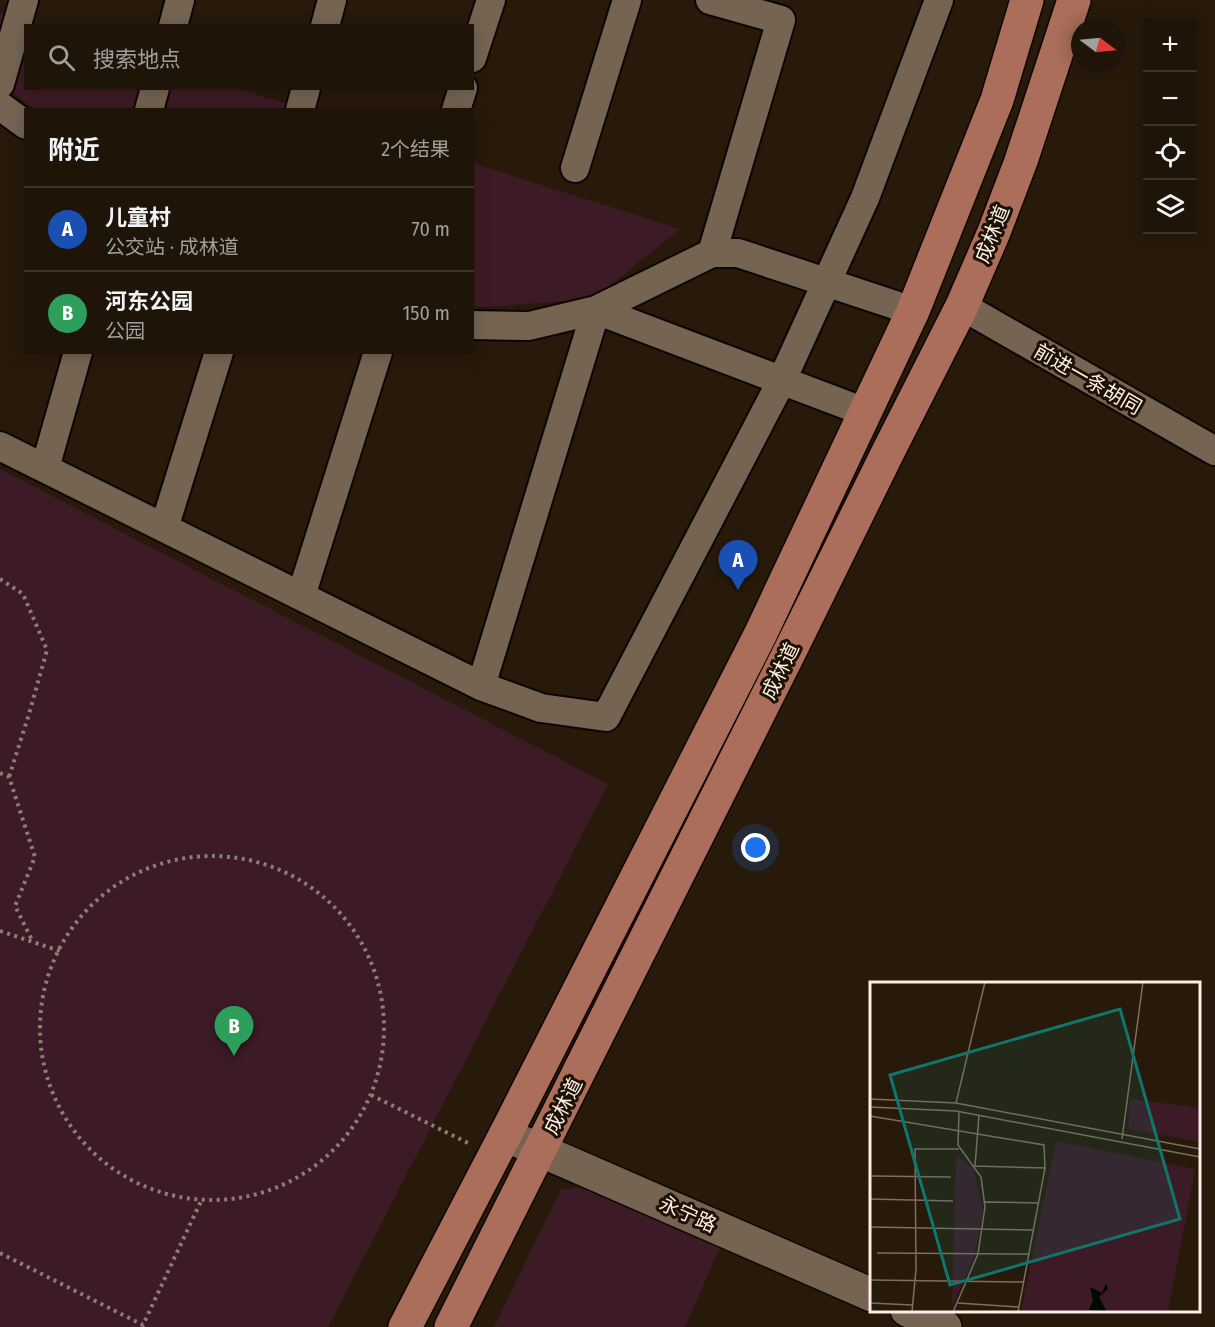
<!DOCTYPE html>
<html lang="zh">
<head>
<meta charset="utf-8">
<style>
  body { margin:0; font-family:"Fira Sans Condensed","Noto Sans SC",sans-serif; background:#261d12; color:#f1f3f6 }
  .controls { position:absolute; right:18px; top:18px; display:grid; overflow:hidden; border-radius:0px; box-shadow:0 3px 15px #0003 }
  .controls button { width:54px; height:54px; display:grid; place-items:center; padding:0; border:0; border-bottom:2px solid #3c3329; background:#1e1408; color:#f1f3f6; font:30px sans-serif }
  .compass { position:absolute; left:1071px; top:18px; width:54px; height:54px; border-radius:50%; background:#1e1408; box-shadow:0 3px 15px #0003; rotate:106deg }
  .you { position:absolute; left:756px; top:848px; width:21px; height:21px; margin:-15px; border:4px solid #fff; border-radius:50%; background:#1a73e8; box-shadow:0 0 0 9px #1a73e833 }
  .badge { display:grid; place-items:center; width:39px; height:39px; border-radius:50%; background:#b45309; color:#fff; font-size:20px; font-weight:700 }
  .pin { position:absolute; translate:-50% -50px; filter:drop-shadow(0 2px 3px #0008) }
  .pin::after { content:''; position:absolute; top:32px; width:21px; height:18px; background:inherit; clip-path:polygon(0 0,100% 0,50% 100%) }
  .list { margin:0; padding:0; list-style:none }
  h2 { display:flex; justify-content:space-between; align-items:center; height:78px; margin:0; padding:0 24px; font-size:26px }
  h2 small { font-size:20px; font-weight:400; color:#a19e9c }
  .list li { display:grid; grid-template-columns:39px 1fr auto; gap:18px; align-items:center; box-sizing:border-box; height:84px; padding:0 24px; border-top:2px solid #3c3329 }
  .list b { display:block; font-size:22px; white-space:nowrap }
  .list p { margin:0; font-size:20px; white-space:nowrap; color:#a19e9c }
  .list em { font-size:20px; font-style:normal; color:#a19e9c }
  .icon { flex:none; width:33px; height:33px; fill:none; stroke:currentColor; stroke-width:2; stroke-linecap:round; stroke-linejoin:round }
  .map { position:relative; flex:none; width:1215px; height:1327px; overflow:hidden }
  .search { position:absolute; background:#1e1408; box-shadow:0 3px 15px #0003; left:24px; top:24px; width:450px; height:66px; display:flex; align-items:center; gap:15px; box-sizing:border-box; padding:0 21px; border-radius:0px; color:#a19e9c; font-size:22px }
  .panel { position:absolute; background:#1e1408; box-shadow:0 3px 15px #0003; left:24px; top:108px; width:450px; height:246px; border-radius:0px }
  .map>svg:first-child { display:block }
</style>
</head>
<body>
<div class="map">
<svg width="1215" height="1327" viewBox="0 0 1215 1327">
  <rect width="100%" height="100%" fill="#281a0b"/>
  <path fill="#3d1b26" d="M0 13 39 25 26 26V88L238 89 304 109H35L0 84Z
    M472 163 680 229 593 299 483 307 473 306Z
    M0 469 608 784 328 1327H0Z
    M584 1187 721 1245 685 1327H494L561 1189Z"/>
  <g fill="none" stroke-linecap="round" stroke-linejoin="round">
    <g stroke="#100500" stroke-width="32">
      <path id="street" d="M710 0 781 20 712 253
        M173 26 180 0
        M325 26 332 0
        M472 58 491 0
        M0 84 24 0
        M0 106 26 125
        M149 110 155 88
        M300 110 306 88
        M456 110 463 88
        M575 168 627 0
        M962 306 1215 451
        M472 325 529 326 596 310 712 253H738L913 311
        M0 446 481 686 596 310 865 412
        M45 468 78 352
        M164 528 219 352
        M301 596 378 352
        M481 686 541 708 606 717 782 380 865 198 939 0"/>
    </g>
    <g stroke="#100500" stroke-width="36">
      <path id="secondary" d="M505 1135 872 1295
        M907 1310 945 1327"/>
    </g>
    <g stroke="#100500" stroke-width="36">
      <path id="primary" d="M405 1327 505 1135 760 635 913 311 997 100 1027 0
        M451 1327 790 651 889 450 962 306 994 232 1021 161 1074 0"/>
    </g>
    <path stroke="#8b7f72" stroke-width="4" stroke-dasharray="3 4.5" stroke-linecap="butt" d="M0 579 23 594 47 650 29 714 9 777
      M0 773 9 777 35 857 15 906 33 942
      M40 1028a172 172 0 1 1 344 0a172 172 0 1 1-344 0Z
      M0 931 60 951
      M371 1095 470 1144
      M0 1253 143 1325 202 1199"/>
    <use href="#street" stroke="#756452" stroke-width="28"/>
    <use href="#secondary" stroke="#756452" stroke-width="33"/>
    <use href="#primary" stroke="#aa6e5a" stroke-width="33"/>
  </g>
  <g text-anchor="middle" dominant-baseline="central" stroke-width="6" stroke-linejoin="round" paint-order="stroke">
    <g font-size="20" fill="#f9efe5" stroke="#1e1103">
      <text transform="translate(992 234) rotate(-68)">成林道</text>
      <text transform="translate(1088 379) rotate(30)">前进一条胡同</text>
      <text transform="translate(780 671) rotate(-64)">成林道</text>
      <text transform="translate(563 1106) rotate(-63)">成林道</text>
      <text transform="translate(688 1214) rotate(24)">永宁路</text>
    </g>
  </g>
  <g transform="translate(870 982)">
    <rect width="330" height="330" fill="#281a0b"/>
    <path d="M260 117 330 126V160L258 147ZM186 159 325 187 298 330H151ZM86 174 103 186 113 229 105 271 82 326Z" fill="#3d1b26"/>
    <path d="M236 301 238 307 229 315 237 330 219 328 223 318 220 305 232 311Z" fill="#000a00"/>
    <path fill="none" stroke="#7c6f62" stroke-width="1.5" d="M0 117 86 121 330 167M86 121 115 0M0 125 86 129 330 175M109 133 105 184 175 186 148 330M0 134 174 163 175 186M252 157 273 0M0 194 81 195M0 217 83 219M115 220 169 221M0 245 163 248M7 271 159 272M0 298 154 300M0 321 42 323M88 321 149 325M42 330 46 287 45 167H89M83 330 108 272 115 225 111 195 88 163 89 130"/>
    <path fill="#0f766e" fill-opacity="0.15" stroke="#0f766e" stroke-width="3" d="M250 27 310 237 80 303 20 93Z"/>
    <rect width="330" height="330" fill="none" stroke="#f9efe5" stroke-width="3"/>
  </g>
</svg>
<div class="controls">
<button>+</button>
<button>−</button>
<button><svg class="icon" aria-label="locate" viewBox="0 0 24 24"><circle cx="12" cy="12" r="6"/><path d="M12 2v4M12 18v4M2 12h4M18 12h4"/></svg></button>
<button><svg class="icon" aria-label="layers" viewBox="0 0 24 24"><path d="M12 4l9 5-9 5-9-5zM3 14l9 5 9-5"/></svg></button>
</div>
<svg class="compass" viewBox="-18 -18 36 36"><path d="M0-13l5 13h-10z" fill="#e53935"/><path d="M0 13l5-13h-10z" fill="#a19e9c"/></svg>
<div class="you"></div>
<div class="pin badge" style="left:738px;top:590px;background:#1a4fb4">A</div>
<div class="pin badge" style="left:234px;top:1056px;background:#2e9e5b">B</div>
<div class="search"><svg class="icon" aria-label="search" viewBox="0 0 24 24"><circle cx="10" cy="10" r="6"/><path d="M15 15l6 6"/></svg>搜索地点</div>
<section class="panel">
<h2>附近<small>2个结果</small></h2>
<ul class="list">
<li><span class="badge" style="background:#1a4fb4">A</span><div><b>儿童村</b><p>公交站 · 成林道</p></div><em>70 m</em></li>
<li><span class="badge" style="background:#2e9e5b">B</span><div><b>河东公园</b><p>公园</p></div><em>150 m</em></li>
</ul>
</section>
</div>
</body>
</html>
